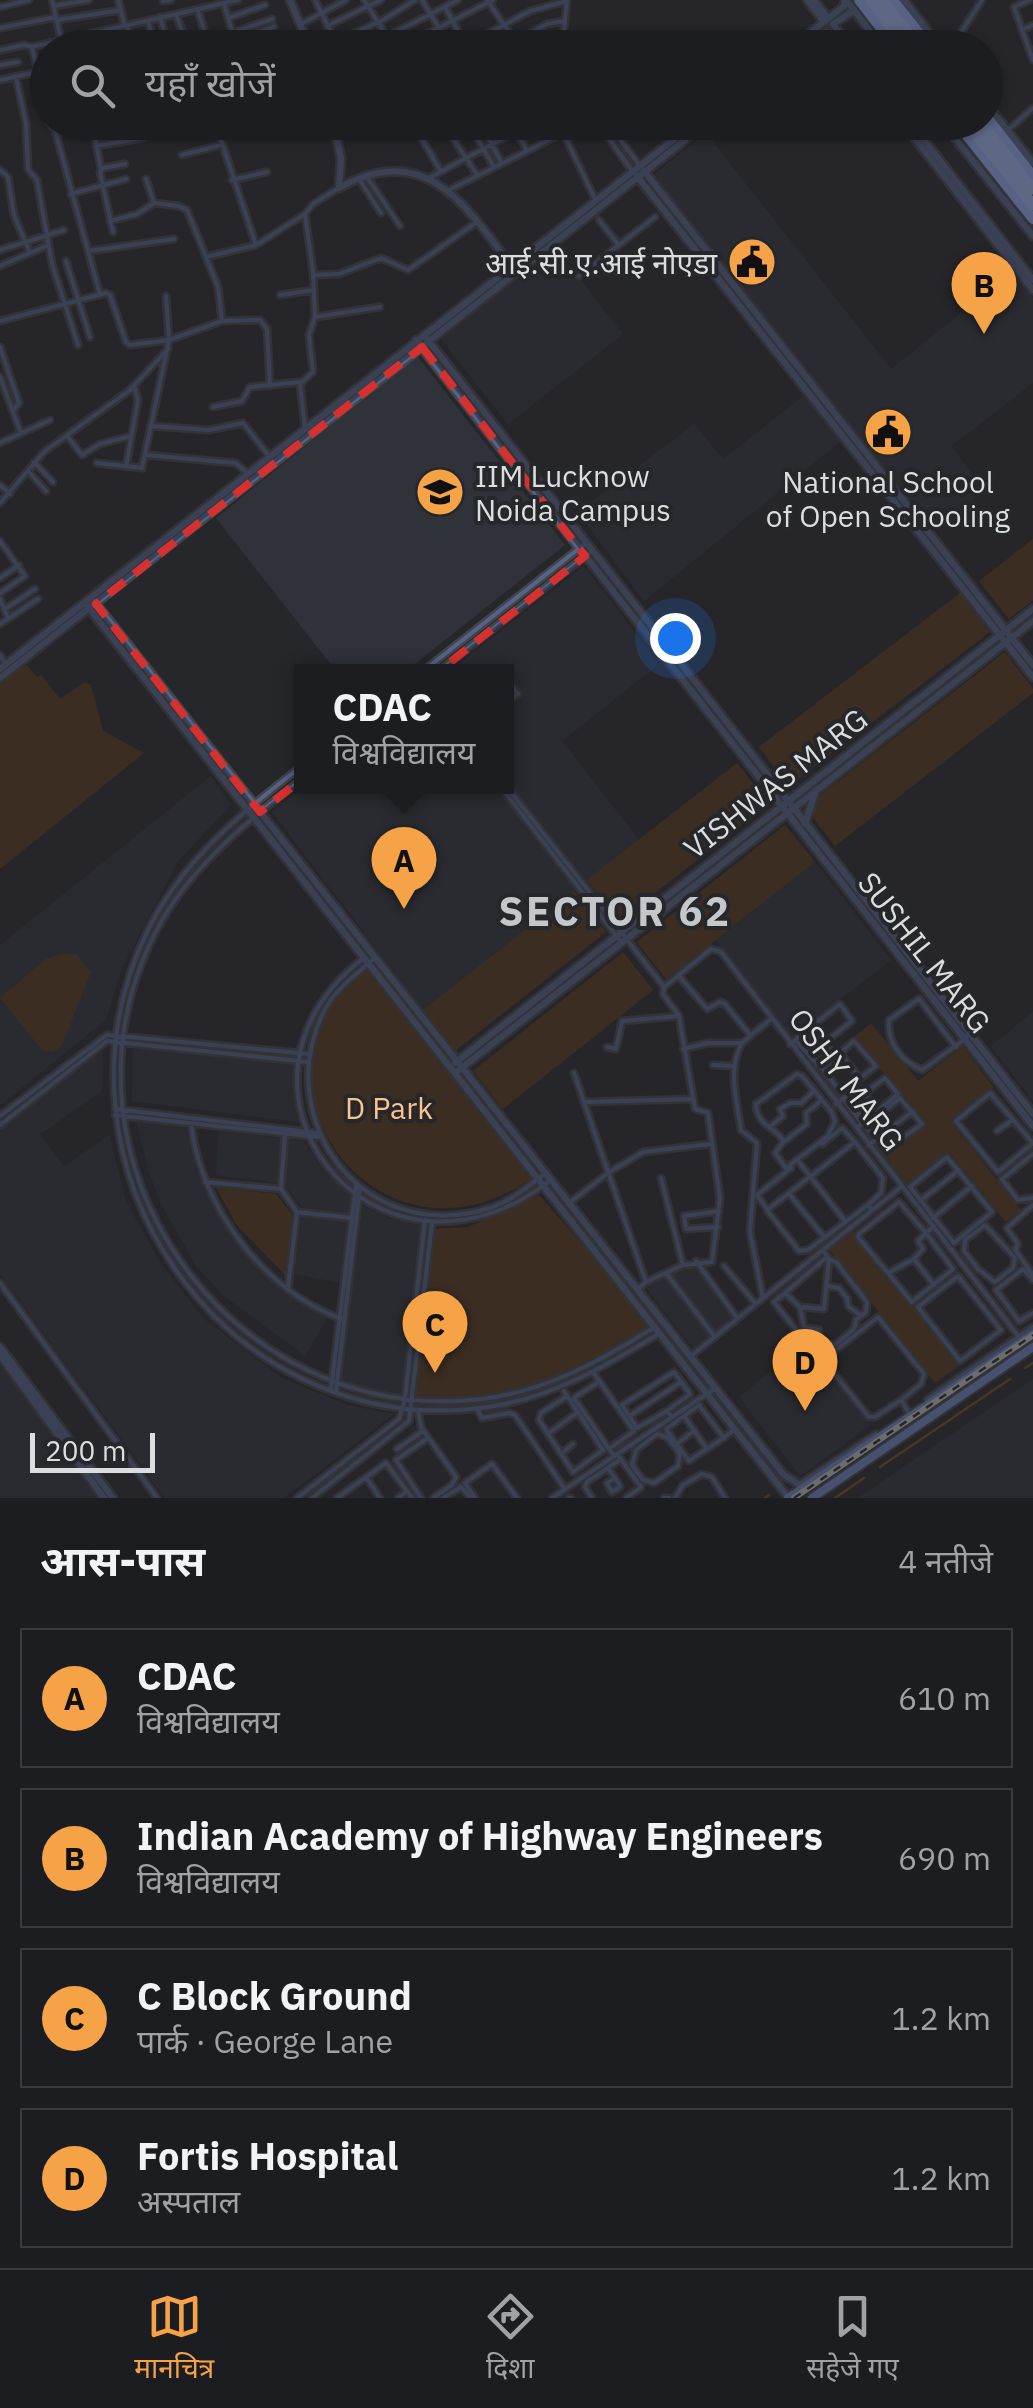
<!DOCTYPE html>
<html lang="hi">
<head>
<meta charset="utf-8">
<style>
  body { margin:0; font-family:"IBM Plex Sans","Noto Sans Devanagari",sans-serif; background:#252629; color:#f1f3f6 }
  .scale { position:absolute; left:30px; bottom:25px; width:125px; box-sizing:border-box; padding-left:10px; border:5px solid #dcddde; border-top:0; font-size:28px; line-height:35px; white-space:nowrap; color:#dcddde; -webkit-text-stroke:8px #26272a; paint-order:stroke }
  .you { position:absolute; left:675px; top:638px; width:35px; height:35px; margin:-25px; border:8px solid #fff; border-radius:50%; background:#1a73e8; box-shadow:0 0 0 15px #1a73e833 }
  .badge { display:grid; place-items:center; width:65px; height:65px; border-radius:50%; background:#f6a247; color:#111; font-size:32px; font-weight:700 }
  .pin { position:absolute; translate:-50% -82px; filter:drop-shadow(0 2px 5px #0008) }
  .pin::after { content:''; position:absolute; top:52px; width:35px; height:30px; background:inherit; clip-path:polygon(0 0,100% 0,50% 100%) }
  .popup { position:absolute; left:294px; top:664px; width:220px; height:130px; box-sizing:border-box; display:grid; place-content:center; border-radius:0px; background:#1c1d20; filter:drop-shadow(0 2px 8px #0005); font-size:32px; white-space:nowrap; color:#a0a2a5 }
  .popup b { font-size:38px; color:#f1f3f6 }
  .popup::after { content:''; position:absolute; left:50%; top:100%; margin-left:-20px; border:20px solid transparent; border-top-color:#1c1d20 }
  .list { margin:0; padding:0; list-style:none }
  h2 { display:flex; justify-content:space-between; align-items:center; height:130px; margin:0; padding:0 40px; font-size:42px }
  h2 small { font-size:32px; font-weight:400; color:#a0a2a5 }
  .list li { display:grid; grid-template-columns:65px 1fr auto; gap:30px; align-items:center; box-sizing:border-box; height:140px; margin:0 20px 20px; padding:0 20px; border:2px solid #3a3b3e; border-radius:0px }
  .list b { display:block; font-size:38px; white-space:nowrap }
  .list p { margin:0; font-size:32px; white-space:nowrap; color:#a0a2a5 }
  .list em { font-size:32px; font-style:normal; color:#a0a2a5 }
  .icon { flex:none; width:55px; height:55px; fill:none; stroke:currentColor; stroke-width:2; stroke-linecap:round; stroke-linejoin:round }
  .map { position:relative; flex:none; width:1033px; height:1498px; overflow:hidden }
  .search { position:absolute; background:#1c1d20; box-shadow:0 2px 8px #0004; left:30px; right:30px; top:30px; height:110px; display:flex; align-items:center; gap:25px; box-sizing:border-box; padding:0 35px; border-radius:55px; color:#a0a2a5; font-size:38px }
  .sheet { height:770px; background:#1c1d20 }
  nav { display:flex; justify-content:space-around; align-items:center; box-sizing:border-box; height:140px; border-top:2px solid #3a3b3e; background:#1c1d20; font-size:28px; color:#a0a2a5 }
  nav a { display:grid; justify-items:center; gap:5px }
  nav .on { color:#f6a247 }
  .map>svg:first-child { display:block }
</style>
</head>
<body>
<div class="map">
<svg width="1033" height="1498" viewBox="0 0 1033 1498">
  <rect width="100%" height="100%" fill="#26272a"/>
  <path fill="#2f3239" d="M706 133 891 369 1013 272 1033 298V383L951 446 985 491 933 528 653 175Z
    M555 248 623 334 508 424 441 339Z
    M417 356 565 545 406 671H336L216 518Z
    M805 395 841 441 644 601 578 512 694 424 723 459Z
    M584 566 659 664 562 741 639 840 423 1010 272 812 304 787 506 786V672L450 671Z
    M211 776 231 805 178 861 121 970 106 1020 0 1105V945Z
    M815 862 891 960 792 1036 716 940Z
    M1033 1012V1101L991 1046Z
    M133 1048 298 1064 295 1106 299 1122 132 1101Z
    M103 1052 102 1091 40 1134 64 1167 109 1135 126 1201 159 1261 204 1319 282 1378 347 1405 394 1414 284 1498H165L0 1274V1131L93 1054Z
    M136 1121 185 1126 196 1170 209 1198 236 1239 286 1289 328 1317 305 1356 224 1296 197 1267 162 1206 148 1170Z
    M219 1131 303 1141 323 1170 350 1195 341 1283 294 1274 303 1208 284 1184 216 1175Z
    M363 1206 389 1218 420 1225 401 1398 340 1383 337 1378Z
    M696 1261 738 1319 696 1352 644 1286 646 1282Z
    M805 1343 872 1424 800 1476 739 1397Z
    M0 1353 107 1498H0Z
    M1033 1379V1498H858L890 1476Z"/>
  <path fill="#54371a" d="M1033 539V600L1009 619 979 581Z
    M960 593 990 632 789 786 759 747Z
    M1005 652 1033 689V693L835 846 805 807Z
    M25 663 37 677 41 675 60 699 85 682 91 685 103 731 144 753 0 869V683Z
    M737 763 769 804 619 921 587 880Z
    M785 825 815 862 666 979 637 942Z
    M574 891 606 932 455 1051 423 1010Z
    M623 952 653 990 503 1109 473 1071Z
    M61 954H76L91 972 62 1045 53 1052 42 1050 0 998 46 959Z
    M367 970 532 1178C377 1286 227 1076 367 970Z
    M871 1023 918 1081 963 1046 994 1088 951 1122 1021 1210 1006 1222 950 1153 908 1186 884 1156 924 1124 855 1036Z
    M216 1187 276 1194 293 1216 285 1275 236 1224Z
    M539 1195 655 1327C566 1380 519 1404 412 1399L432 1229 468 1227Z
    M853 1231 959 1366 935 1383 829 1249Z"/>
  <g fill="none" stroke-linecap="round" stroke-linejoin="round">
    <path stroke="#764a17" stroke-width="2.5" d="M1025 1368 1033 1363
      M880 1467 1010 1379
      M765 1498 769 1495
      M835 1498 864 1478"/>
    <g stroke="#434447" stroke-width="9">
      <path id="minor" d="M52 0 63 48
        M118 0 125 26
        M315 0 339 48
        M364 0 391 43
        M422 0 451 48
        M487 0 520 48
        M1030 0 1014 7 1033 60
        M163 1 171 0
        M224 4 237 48
        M54 6 89 0
        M0 7 29 0
        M445 7 467 48
        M198 11 210 48
        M176 15 189 48
        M160 17 169 48
        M228 18 265 5
        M57 20 121 10
        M148 21 156 48
        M301 24 346 0
        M127 26 134 48
        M327 26 381 0
        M0 28 56 17
        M108 30 113 48
        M1022 30 1033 25
        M232 33 272 19
        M388 36 458 0
        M336 41 383 20 415 0
        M212 48 274 27
        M257 48 270 43
        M272 48 270 38 283 34
        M375 48 390 43 394 48
        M399 48 493 0
        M436 48 448 41
        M461 48 530 11 567 1
        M503 48 547 24 565 21
        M529 48 563 33
        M562 48 567 0
        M951 48 982 0
        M0 50 24 45 32 47
        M0 65 18 62
        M16 77 26 124 28 169 37 180 52 264 78 345
        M0 80 37 72
        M48 116 32 47 238 0
        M49 122 55 130 100 295
        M80 122 82 130
        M92 122 101 169
        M133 122 137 137
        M215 122 256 245
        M412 122 440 170
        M480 122 501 162
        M512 122 526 149
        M558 122 595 199
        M597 122 633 172
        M607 122 640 166
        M470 126 494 167
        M1007 131 1033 108
        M450 134 478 176
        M96 146 138 139 182 122
        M182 155 221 145
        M0 170 8 177 14 215 30 253
        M367 177 400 226
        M429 178 534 122
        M146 179 154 203 179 206 187 210 206 257
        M359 179 381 213
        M232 180 267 172
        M449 190 561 134
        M71 194 126 179
        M599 220 618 244
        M110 221 137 214 154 203
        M113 232 100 172 103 168 125 164
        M0 250 64 230
        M89 251 174 239
        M66 261 90 337
        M0 266 46 246
        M313 275 339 274 381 258 408 270 477 222
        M579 276 655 217
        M280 295 314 290
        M315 317 380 307
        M222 320 218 287 206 257 256 245 305 214
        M0 321 106 293 110 295 126 342 130 345 169 340 222 321 260 320 267 329 270 386
        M0 347 19 403 13 411
        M0 377 21 433
        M213 407 242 401 250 387 301 382
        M150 426 209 430 243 423 270 457
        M305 429 300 384 313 372 309 335 315 317 313 272 305 214 313 204 337 189
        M67 436 82 455 100 444 131 436
        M0 443 50 420
        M146 455 236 463 246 472
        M34 462 53 482
        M97 463 142 468 169 340 166 296
        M126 467 138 400 134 386
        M28 471 46 491
        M0 485 10 494
        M0 503 45 451 130 390 168 349
        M0 541 25 576 0 593
        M0 578 19 565
        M0 599 8 618
        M5 609 35 589
        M0 624 38 599
        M0 655 6 665
        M422 672 586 543
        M438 672 592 551
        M506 680 518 694 506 703
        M302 766C242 812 182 861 148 930 33 1164 225 1445 488 1407 551 1398 606 1366 660 1333
        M500 786 622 943
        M506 786 664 987 711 949 721 952 1019 1337
        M259 813 302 779
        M252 819C214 851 177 889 155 933 40 1160 231 1429 482 1399 547 1391 600 1361 655 1327
        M365 957C197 1084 372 1315 550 1181
        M375 958C360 971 342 984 330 1001 314 1025 306 1060 309 1089 318 1181 403 1238 493 1207 512 1200 529 1186 544 1174
        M679 976 707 1009 720 1002 725 1004 751 1036
        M795 1040 817 1064 831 1051 811 1027
        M854 1041 876 1066 841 1093 822 1068Z
        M742 1043 772 1018
        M790 1044 840 1004 852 1021 824 1043
        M607 1047 616 1049 622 1021 679 1016
        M956 1047 919 999 889 1020C887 1043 901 1061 922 1070L965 1039 970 1033
        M683 1049 708 1043H742C727 1070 737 1101 741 1130L757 1143 750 1232 763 1298
        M840 1053 859 1077
        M713 1065 734 1066
        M574 1073 646 1282 639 1288
        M797 1074 802 1076 832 1112 835 1121 828 1136 786 1168 775 1153 784 1141C774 1127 756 1124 756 1104Z
        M990 1093 1033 1143 998 1172 956 1121Z
        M900 1098 922 1124 885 1151 866 1126Z
        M844 1099 862 1123
        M584 1102 693 1099
        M836 1104 858 1087 878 1111
        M115 1109 317 1133
        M115 1115 319 1137
        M0 1116 107 1035 310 1054
        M856 1116 871 1103
        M191 1124C201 1207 263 1291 344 1320
        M0 1125 107 1041 309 1062
        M771 1126 783 1116 780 1109 790 1103H801L814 1091
        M857 1128 898 1094 885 1078 864 1094
        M997 1131 1011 1121
        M785 1141 807 1124 806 1113 822 1100
        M822 1144 842 1128 855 1142
        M869 1145 913 1111
        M1033 1154 1002 1179 1018 1200 1033 1198
        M947 1157 992 1212 954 1243 910 1187Z
        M799 1162 845 1221
        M661 1178 683 1265
        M205 1182 281 1189 297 1212 288 1287
        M281 1189 285 1134
        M790 1195 825 1238
        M920 1201 959 1170
        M568 1204 608 1173 643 1152 711 1144
        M868 1205 808 1250 799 1251 767 1210 855 1142 883 1178 881 1193 868 1205 872 1210
        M1033 1205 1007 1228 1018 1244 1015 1250 1033 1275
        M767 1209 757 1195 791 1168
        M297 1212 352 1218
        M933 1218 972 1186
        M985 1225 1015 1258 1013 1268 995 1282 978 1269 964 1251 965 1240Z
        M718 1227 686 1229 684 1216 719 1211
        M823 1250 829 1259 824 1309 800 1307 804 1327 819 1330V1342L835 1345 854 1329 856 1320 866 1312 867 1302 836 1262 829 1259
        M914 1259 934 1285
        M696 1261 737 1318
        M724 1266 756 1304
        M666 1273 715 1337
        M888 1273 914 1259 923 1249 918 1241 926 1233 899 1202 859 1234 858 1237 911 1301 912 1302 953 1269 926 1233 933 1227
        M958 1276 1001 1330 960 1361 918 1307Z
        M1033 1280 1023 1269 996 1290 1019 1321 1033 1313
        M646 1282 683 1265 712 1262 720 1198 708 1113 695 1109 679 1016 663 994 664 987
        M0 1283 157 1498
        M827 1286 839 1288 847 1298 848 1306 861 1316
        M785 1293 774 1302 818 1358 833 1346
        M800 1307 785 1293 827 1257
        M691 1356 901 1187
        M593 1372 634 1431 609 1449 613 1454
        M598 1382 574 1398 609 1449
        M331 1389 356 1186
        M336 1391 360 1187
        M564 1391 603 1450 573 1472 539 1420 541 1413 567 1396
        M901 1400 921 1384 924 1374 878 1317 827 1357 825 1362 869 1417H875L901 1400 909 1413
        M477 1408 482 1418 509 1413 515 1415 565 1489
        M418 1410 421 1427 456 1477 452 1485 433 1498
        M667 1411 637 1428 622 1405 674 1372 690 1394 667 1411 672 1417
        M631 1415 681 1382
        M684 1416 707 1449
        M549 1433 578 1412
        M657 1434 667 1437 680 1454 678 1466 654 1483 643 1480 632 1465 636 1450Z
        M724 1438 699 1405 666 1429 689 1461C704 1450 721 1441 735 1429
        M678 1443 694 1431
        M397 1449 423 1431
        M561 1454 573 1444
        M617 1454 641 1487 626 1498
        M608 1468 619 1484 620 1487 612 1492 607 1483 615 1478
        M366 1477 380 1498
        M297 1498 399 1419 405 1399 425 1220
        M312 1498 409 1421 432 1223
        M337 1498 386 1463 412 1498
        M398 1498 407 1491
        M421 1498 396 1460 428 1438
        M443 1498 461 1487 471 1498
        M475 1498 465 1483 492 1464 517 1498
        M552 1498 714 1389
        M569 1498H571
        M592 1498 585 1487 587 1482 621 1459
        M664 1498H669
        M675 1498 683 1485 702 1474 712 1477 725 1498"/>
    </g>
    <g stroke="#434447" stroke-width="11">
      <path id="tertiary" d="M290 0 310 48
        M807 0 824 22
        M814 0 828 18
        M846 0 883 48
        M904 0 941 48
        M791 48 844 6 845 0
        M803 48 826 32 842 48
        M851 48 833 24 853 11
        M986 103 1033 163
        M333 122 341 158 339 188C425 140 466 205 512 267
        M902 122 1033 290
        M910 122 1033 280
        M942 122 1033 236
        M644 171 1033 665
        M637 176 1033 677
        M424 335 1033 1114
        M416 340 1033 1126
        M91 598 784 1475 800 1485 876 1435
        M85 603 788 1497
        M0 669 696 122
        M0 678 708 122
        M805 824 815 793
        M455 1063 1033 609
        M459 1070 1033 621
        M0 1347 113 1498
        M0 1355 104 1498
        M928 1400 1033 1328"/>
    </g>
    <g stroke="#434447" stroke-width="12">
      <path id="secondary" d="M788 1498 1033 1334
        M812 1498 1033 1347"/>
    </g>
    <g stroke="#434447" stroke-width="15">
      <path id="trunk" d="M859 0 896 48
        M893 0 931 48
        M986 116 1033 176
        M956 122 1033 219"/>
    </g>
    <g stroke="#434447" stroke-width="16">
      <path id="motorway" d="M871 0 906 48
        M882 0 920 48
        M966 122 1033 205
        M980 122 1033 189"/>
    </g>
    <use href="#minor" stroke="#55638b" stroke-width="4"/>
    <use href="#tertiary" stroke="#55638b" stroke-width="6"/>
    <use href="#secondary" stroke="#6e84c4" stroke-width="8"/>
    <use href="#trunk" stroke="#92aaf2" stroke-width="10"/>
    <use href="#motorway" stroke="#a2b8f3" stroke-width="11"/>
    <g stroke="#bfc0c2" stroke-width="6">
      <path id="rail" d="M794 1498 1033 1335"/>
    </g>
    <use href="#rail" stroke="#26272a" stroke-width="2.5" stroke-dasharray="8" stroke-linecap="butt"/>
  </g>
  <path d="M0 0H1033V1498H0ZM422 347 585 556 260 812 96 604Z" fill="#26272a" fill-opacity=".55" fill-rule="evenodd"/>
  <path fill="none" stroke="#d63131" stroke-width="8" stroke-dasharray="20 12" stroke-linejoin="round" d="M422 347 585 556 260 812 96 604Z"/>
  <defs>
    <g id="civic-disc" transform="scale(2.5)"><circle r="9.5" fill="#f6a247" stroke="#26272a"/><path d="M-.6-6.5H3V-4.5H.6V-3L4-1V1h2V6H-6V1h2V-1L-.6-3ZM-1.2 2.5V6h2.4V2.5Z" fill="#111"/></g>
    <g id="university-disc" transform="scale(2.5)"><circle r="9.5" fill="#f6a247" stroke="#26272a"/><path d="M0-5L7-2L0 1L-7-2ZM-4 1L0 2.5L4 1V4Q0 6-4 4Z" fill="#111"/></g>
  </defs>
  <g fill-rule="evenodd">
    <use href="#civic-disc" x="752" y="262"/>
    <use href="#civic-disc" x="888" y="432"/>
    <use href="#university-disc" x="440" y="492"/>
  </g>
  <g text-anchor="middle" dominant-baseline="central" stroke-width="8" stroke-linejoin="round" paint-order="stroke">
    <g font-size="30" fill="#dcddde" stroke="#26272a" text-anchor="end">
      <text x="717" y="262">आई.सी.ए.आई नोएडा</text>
      <text x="475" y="475" text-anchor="start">IIM Lucknow<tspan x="475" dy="34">Noida Campus</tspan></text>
      <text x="888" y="481" text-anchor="middle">National School<tspan x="888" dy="34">of Open Schooling</tspan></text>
    </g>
    <g font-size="30" fill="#dcddde" stroke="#26272a">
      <text transform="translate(775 783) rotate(-38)">VISHWAS MARG</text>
      <text transform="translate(925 952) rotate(52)">SUSHIL MARG</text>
      <text transform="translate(847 1079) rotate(53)">OSHY MARG</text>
    </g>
    <g font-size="30" fill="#fbc38d" stroke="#26272a">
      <text x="389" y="1107">D Park</text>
    </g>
    <g font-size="40" font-weight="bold" letter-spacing="2.5" fill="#c6c7cb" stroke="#26272a">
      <text x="615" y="911">SECTOR 62</text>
    </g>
  </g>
</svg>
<div class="scale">200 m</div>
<div class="you"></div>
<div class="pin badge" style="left:404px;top:909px">A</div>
<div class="popup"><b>CDAC</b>विश्वविद्यालय</div>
<div class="pin badge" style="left:984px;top:334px">B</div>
<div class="pin badge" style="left:435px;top:1373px">C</div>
<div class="pin badge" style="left:805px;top:1411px">D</div>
<div class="search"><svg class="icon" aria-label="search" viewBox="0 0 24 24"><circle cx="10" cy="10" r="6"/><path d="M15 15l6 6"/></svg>यहाँ खोजें</div>
</div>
<section class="sheet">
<h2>आस-पास<small>4 नतीजे</small></h2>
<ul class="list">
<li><span class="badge">A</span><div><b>CDAC</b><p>विश्वविद्यालय</p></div><em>610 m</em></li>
<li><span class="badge">B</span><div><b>Indian Academy of Highway Engineers</b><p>विश्वविद्यालय</p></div><em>690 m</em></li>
<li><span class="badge">C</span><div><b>C Block Ground</b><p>पार्क · George Lane</p></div><em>1.2 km</em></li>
<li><span class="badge">D</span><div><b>Fortis Hospital</b><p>अस्पताल</p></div><em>1.2 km</em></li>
</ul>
</section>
<nav>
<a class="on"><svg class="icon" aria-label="map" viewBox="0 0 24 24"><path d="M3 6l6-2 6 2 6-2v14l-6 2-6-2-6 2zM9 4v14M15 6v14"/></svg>मानचित्र</a>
<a><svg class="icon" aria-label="directions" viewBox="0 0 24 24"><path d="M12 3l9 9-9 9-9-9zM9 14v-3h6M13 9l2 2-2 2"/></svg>दिशा</a>
<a><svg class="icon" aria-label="saved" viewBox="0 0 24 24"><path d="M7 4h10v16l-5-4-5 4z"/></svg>सहेजे गए</a>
</nav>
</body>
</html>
